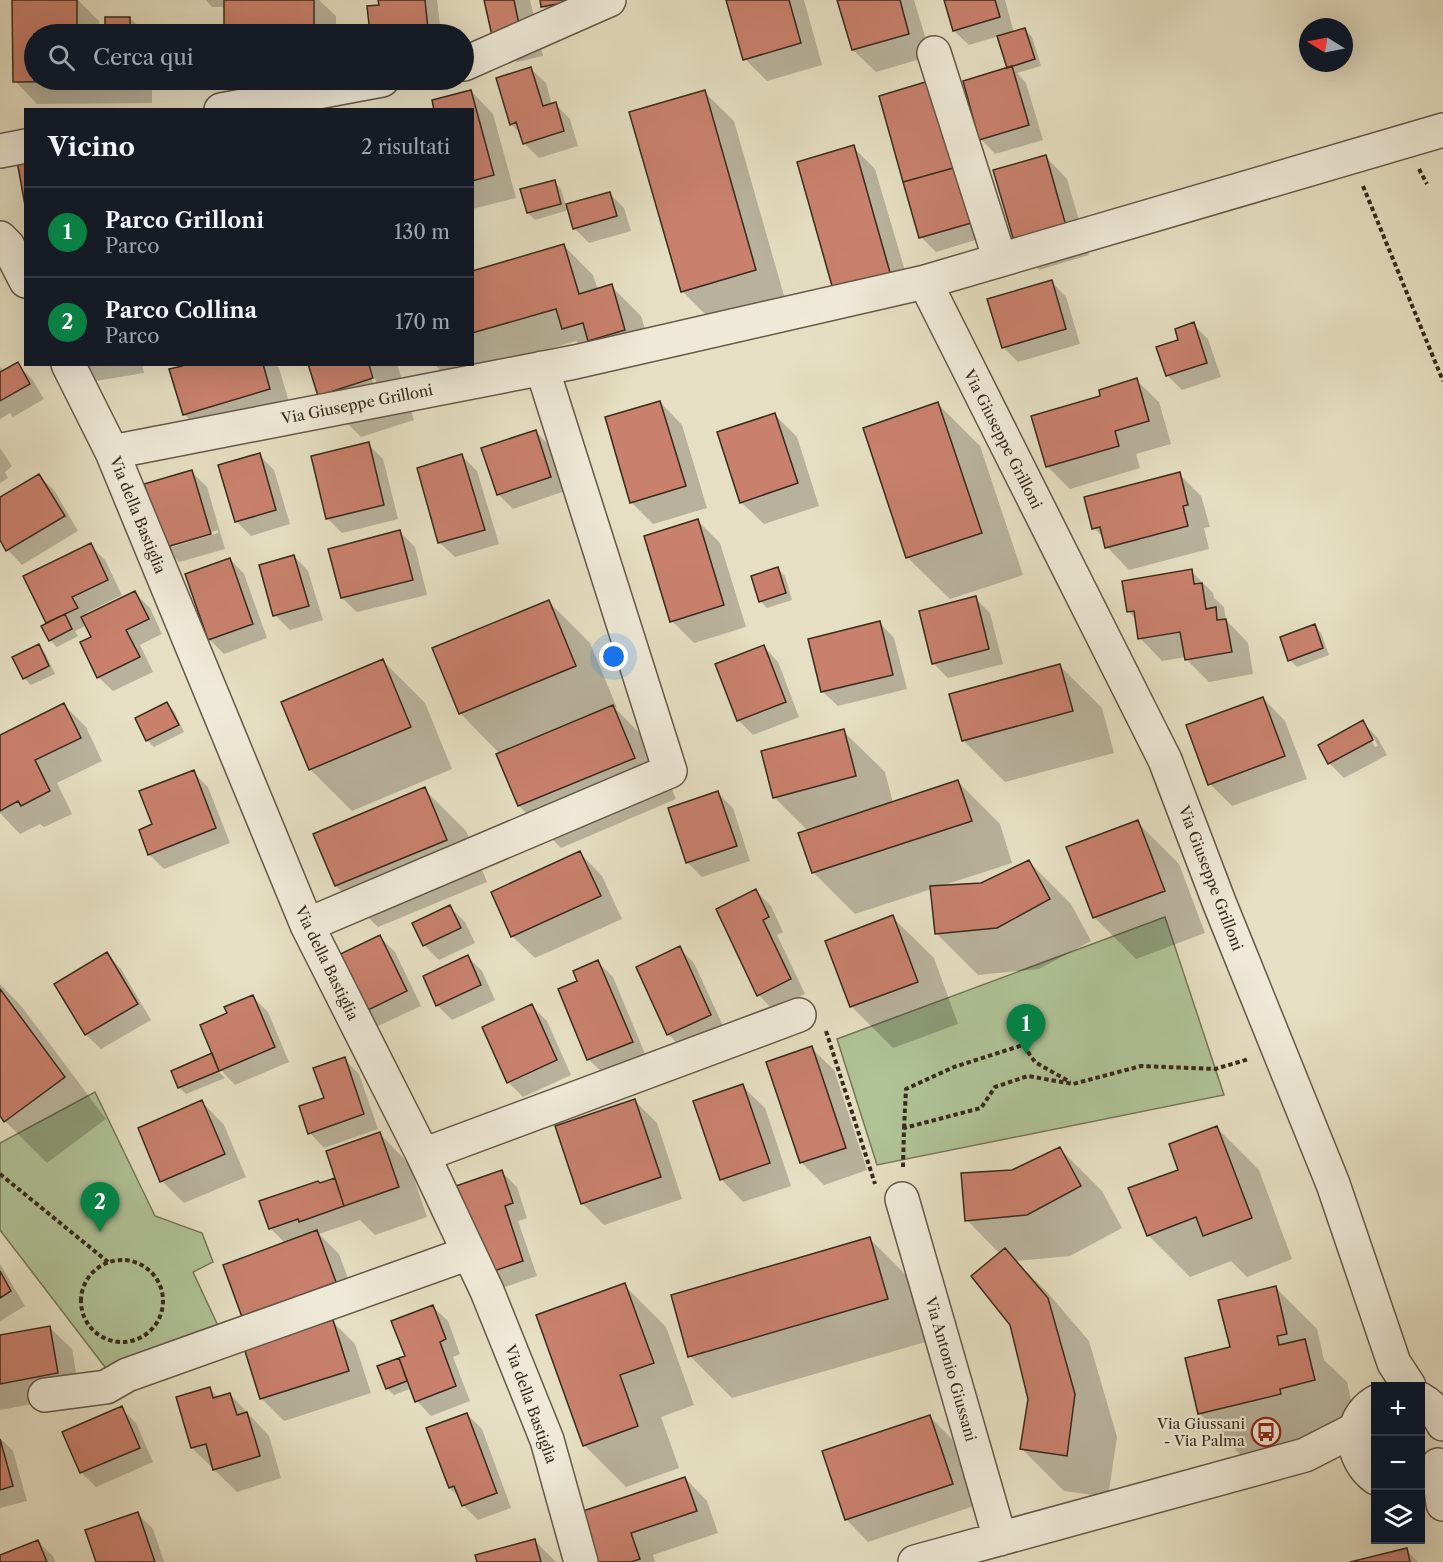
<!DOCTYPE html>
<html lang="it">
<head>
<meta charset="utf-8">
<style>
  body { margin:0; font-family:"Libre Caslon Text",serif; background:#20242c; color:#f1f3f6 }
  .controls { position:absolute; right:18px; bottom:18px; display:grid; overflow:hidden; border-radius:0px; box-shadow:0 6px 24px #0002 }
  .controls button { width:54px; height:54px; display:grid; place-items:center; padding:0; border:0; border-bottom:2px solid #363941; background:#171b24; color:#f1f3f6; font:30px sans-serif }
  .compass { position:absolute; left:1299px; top:18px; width:54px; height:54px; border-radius:50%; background:#171b24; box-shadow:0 6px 24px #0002; rotate:280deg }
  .you { position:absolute; left:614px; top:657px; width:21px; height:21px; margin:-15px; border:4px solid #fff; border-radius:50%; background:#1a73e8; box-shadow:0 0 0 9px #1a73e833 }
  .badge { display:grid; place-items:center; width:39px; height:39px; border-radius:50%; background:#0b8043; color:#fff; font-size:20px; font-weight:700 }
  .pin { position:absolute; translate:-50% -50px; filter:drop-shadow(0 2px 3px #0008) }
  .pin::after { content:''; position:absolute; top:32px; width:21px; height:18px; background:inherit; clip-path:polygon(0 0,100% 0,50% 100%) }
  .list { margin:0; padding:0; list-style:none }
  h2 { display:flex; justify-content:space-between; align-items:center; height:78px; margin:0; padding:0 24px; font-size:26px }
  h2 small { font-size:20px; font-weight:400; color:#9ea1a6 }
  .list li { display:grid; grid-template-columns:39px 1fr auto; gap:18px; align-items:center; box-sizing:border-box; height:90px; padding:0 24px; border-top:2px solid #363941 }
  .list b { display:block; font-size:22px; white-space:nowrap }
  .list p { margin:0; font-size:20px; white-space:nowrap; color:#9ea1a6 }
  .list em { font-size:20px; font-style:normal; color:#9ea1a6 }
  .icon { flex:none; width:33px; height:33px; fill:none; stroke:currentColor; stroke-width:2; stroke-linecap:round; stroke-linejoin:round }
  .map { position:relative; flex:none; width:1443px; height:1562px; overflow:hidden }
  .search { position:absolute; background:#171b24; box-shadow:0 6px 24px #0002; left:24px; top:24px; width:450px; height:66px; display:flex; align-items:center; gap:15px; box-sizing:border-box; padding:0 21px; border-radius:33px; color:#9ea1a6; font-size:22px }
  .panel { position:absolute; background:#171b24; box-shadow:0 6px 24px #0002; left:24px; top:108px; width:450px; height:258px; border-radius:0px }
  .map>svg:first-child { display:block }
</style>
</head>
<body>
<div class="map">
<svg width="1443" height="1562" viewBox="0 0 1443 1562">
  <rect width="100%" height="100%" fill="#e6dfc3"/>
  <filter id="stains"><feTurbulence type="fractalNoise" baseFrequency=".00333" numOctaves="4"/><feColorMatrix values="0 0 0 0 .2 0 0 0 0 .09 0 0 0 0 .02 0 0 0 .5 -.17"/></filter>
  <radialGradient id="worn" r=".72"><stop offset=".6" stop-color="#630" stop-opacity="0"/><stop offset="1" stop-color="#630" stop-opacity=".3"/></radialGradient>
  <path fill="#b0c398" stroke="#74775a" stroke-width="1.5" d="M1165 917 1224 1095 877 1165 837 1039Z
    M95 1092 155 1216 202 1233 213 1262 193 1272 220 1330 108 1371 0 1230V1143Z"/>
  <path fill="#0003" fill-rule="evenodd" d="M14 0H78L99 21V27H107L130 18 146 34H34V80H152V103L37 104 15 81Z
    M206 0H319L336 16V34H225L226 7H212Z
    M380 0H437L441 34H371L369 7H380Z
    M486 0H530L543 56 517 62 494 39Z
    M542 0H608L558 21 543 6Z
    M728 0H804L822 65 767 81 745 59Z
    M839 0H914L931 56 876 72 853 50Z
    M945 0H1005L1014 33 1025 30 1032 37 1041 66 1017 73 1026 83 1043 140 995 154 981 139 1010 69 999 36 969 45 954 31Z
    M531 69 546 83 552 105 555 104 570 119 578 146 539 158 524 143 521 134 511 124Z
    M471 91 493 114 516 198 472 209V110Z
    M704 92 734 121 785 299 712 321 682 291Z
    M880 97 989 236 936 252 921 237Z
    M853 147 875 169 913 298 858 314Z
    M1045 156 1067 179 1089 255 1039 270 1017 247Z
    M554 182 561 189 566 206 609 193 624 208 631 231 589 243 574 228 569 210 535 220 528 213Z
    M564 246 593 275 598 290 611 286 641 316 654 359 618 370 604 355 593 358 576 341 448 378 434 364H472V272Z
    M1052 282 1066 297 1080 344 1018 362 1003 347Z
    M1193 324 1208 339 1221 377 1182 390 1168 376 1158 348 1180 341Z
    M17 364 32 379 44 399 13 417 10 413 0 419V366L4 372Z
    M81 364H142L144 373 96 381 82 367Z
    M183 364H275L279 368 292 412 206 437 184 414Z
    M367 364 374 386 377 385 370 364H397L414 420 361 437 319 395Z
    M1136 380 1159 402 1171 444 1136 454 1140 468 1070 489 1047 466 1102 397Z
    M660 402 682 425 707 508 653 524 631 502Z
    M938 404 980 446 1023 575 950 599 908 558 865 429Z
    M774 414 797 437 819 506 764 524 741 502Z
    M535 431 550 446 565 491 513 509 498 494Z
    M368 444 383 459 398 519 342 533 328 519Z
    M0 448 12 466 5 472 8 478 0 483Z
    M259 455 274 470 290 524 251 536 236 521Z
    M462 456 477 471 499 544 455 557 440 543 418 469Z
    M192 472 207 487 225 549 179 562 164 547ZM218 530V533L172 547V544Z
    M1179 474 1201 496 1210 527 1204 528 1209 549 1129 570 1107 547 1105 539 1094 528Z
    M39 476 54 490 78 531 22 565 8 550 0 537V499Z
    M698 521 720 543 746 627 694 643 672 621Z
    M400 532 415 547 427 595 357 612 342 598Z
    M90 545 105 560 122 595 86 613 88 616 135 593 150 608 162 634 140 645 153 672 113 691 98 677 93 638 87 625 75 631 78 636 57 647 50 640 48 624 25 577Z
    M294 556 308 571 323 620 290 630 275 615Z
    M230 559 244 574 267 638 224 654 209 639Z
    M778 569 785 576 792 600 767 608 760 601Z
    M1191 571 1213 593 1214 598 1224 607 1226 620 1248 643 1253 674 1209 682 1186 659V657L1162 661 1140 638 1137 620 1128 611Z
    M975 598 990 613 1003 664 948 678 934 664 920 612Z
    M548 601 590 643 617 708H615L655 749 676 799 561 848 519 806 498 755 500 754 460 713Z
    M880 623 894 638 907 689 838 706 823 692 810 640Z
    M1314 626 1321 633 1329 655 1297 667 1290 660Z
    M38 646 45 653 55 674 31 685 24 678Z
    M764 647 778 662 799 717 753 735 738 720Z
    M383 661 425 703 452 769 352 811 310 769Z
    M1060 666 1102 708 1114 753 1005 782 963 740Z
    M1263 698 1285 721 1307 779 1232 806 1210 784Z
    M167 704 174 711 184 732 154 747 147 740Z
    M64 705 86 727 102 761 57 783 72 814 44 827 40 824 20 834 0 813V736Z
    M1362 722 1377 737 1387 755 1344 778 1329 763ZM1370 738H1374L1378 746 1375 747Z
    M843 731 885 772 893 803 958 782 1000 824 1012 863 941 886 981 885 1029 862 1071 904 1091 941 1039 969 978 975 936 933 932 889 855 914 813 872 808 831 774 797Z
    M193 772 208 787 230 843 164 869 149 854 154 825Z
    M424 789 466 831 487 882 378 927 336 886Z
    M718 793 733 808 750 861 702 877 687 862Z
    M1137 822 1179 864 1205 933 1136 959 1094 917Z
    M580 853 602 876 622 919 535 958 512 936Z
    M756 891 771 906 783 932 777 935 805 994 773 1010 759 995Z
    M450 907 465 922 475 943 439 960 424 945Z
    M892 917 934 958 958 1024 893 1048 852 1007 827 942Z
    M380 937 395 952 421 1006 376 1027 361 1013Z
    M679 948 694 963 725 1030 683 1049 668 1034Z
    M107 954 121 969 151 1020 101 1049 86 1035 56 984Z
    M467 956 482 971 495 1000 452 1020 437 1005Z
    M598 962 613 977 646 1056 604 1074 589 1060 560 990 579 982Z
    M0 984 22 1007 106 1119 47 1163 5 1121 0 1114Z
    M253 997 268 1012 289 1062 235 1085 220 1069H216L225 1078 186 1094 179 1087 211 1055Z
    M532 1006 547 1021 571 1075 523 1097 508 1082Z
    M811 1048 834 1070 867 1170 824 1185 802 1163 768 1063Z
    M344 1059 359 1074 378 1129 324 1148 310 1133Z
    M742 1086 765 1108 791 1186 743 1202 721 1179Z
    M635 1101 657 1123 682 1199 604 1225 582 1203Z
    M202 1102 224 1125 246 1177 184 1203 162 1181Z
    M1217 1128 1259 1170 1292 1259 1247 1277 1231 1261 1190 1277 1148 1235 1180 1170Z
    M380 1134 409 1164 427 1217 375 1235 360 1220 319 1234 339 1254 358 1305 265 1339 285 1243 270 1228 320 1185 337 1179Z
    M1060 1149 1102 1191 1122 1228 1070 1256 1016 1261 1047 1292 1089 1341 1117 1437 1108 1497 1064 1491 1022 1449 1030 1399 1000 1254 967 1220 1012 1171Z
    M502 1172 517 1187 527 1218 518 1221 537 1276 502 1288 487 1273Z
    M870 1239 912 1281 929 1341 732 1398 690 1356Z
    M0 1264 25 1306 0 1321Z
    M624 1285 666 1327 694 1405 661 1417 679 1468 626 1487 584 1445Z
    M1275 1287 1317 1329 1324 1360 1347 1382 1356 1422 1322 1436 1241 1455 1199 1413 1231 1348Z
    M433 1307 448 1321 460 1354 453 1357 470 1401 431 1416 417 1401 412 1388 394 1395 387 1388 379 1367 407 1356Z
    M333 1322 355 1344 371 1393 284 1421 261 1398Z
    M49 1327 72 1349 80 1395 0 1410V1336Z
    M210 1389 219 1398 230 1394 269 1436 281 1478 237 1492 192 1448Z
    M121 1408 136 1423 153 1462 96 1487 81 1472Z
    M467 1414 482 1429 511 1508 478 1520 463 1505 460 1498 450 1488Z
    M930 1417 952 1439 974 1506 868 1542 846 1519Z
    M0 1438 13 1451 27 1501 0 1508Z
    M685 1478 707 1501 718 1533 653 1555 655 1562H594Z
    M138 1514 153 1529 164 1562H97Z
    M534 1540 556 1562H478Z
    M38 1542 53 1556 55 1562H0V1557Z
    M1406 1550 1418 1562H1356Z"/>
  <path fill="#c9816d" stroke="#382b1c" stroke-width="1.5" d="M12 0H77V26H105V17H130V34H34V80H131V81L13 82Z
    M224 0H314V34H224Z
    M378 0H425L428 29 408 30V34H370L367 6 379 5Z
    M484 0H514L521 34 493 40Z
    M540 0H577L541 7Z
    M726 0H789L801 43 743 60Z
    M837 0H900L909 34 852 50Z
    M944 0H995L1000 17 953 31Z
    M1025 28 1035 59 1007 68 997 36Z
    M1012 66 1029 125 979 140 963 81Z
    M531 67 543 106 556 102 564 131 523 144 516 122 510 125 496 78Z
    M932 80 957 167 903 182 879 96Z
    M471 90 494 175 472 181V110H434L432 100Z
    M705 90 756 270 681 292 629 112Z
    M854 145 891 276 834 293 797 162Z
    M1046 155 1068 233 1016 248 993 170Z
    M26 160V211L17 161Z
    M957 167 975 222 919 238 903 182Z
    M555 180 561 204 527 213 520 189Z
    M610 192 617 216 573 229 566 204Z
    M564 244 579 294 612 284 625 330 588 341 583 323 562 329 556 309 472 333V271Z
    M1052 280 1066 329 1002 348 987 299Z
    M1194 322 1207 363 1166 376 1156 347 1178 340 1175 329Z
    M18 362 30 384 0 401V372Z
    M181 364H263L270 389 183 415 169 369 182 366Z
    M308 364H369L373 378 318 396Z
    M1137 378 1149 421 1115 431 1119 446 1046 467 1031 416 1100 396 1099 390Z
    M660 401 686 486 630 503 605 417Z
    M938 402 982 533 906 558 863 428Z
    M775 413 798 483 740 503 717 432Z
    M536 430 551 477 497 495 481 448Z
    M369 442 384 505 326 519 311 456Z
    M260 453 276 510 235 522 218 465Z
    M462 454 485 530 438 543 417 468Z
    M192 470 211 534 163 548 144 484Z
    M1180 472 1188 505 1183 506 1188 526 1105 548 1100 527 1092 529 1084 497Z
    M39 474 65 516 6 551 0 540V497Z
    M698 519 724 605 670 622 644 536Z
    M400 530 413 580 341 598 328 549Z
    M91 543 108 580 72 597 78 608 46 623 23 576Z
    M294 555 309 606 273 616 259 565Z
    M230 558 253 624 208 640 185 574Z
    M778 567 786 593 759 602 751 576Z
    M1192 569 1194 584 1202 583 1206 609 1216 607 1217 620 1226 619 1232 652 1185 660 1180 632 1138 639 1134 611 1127 612 1122 581Z
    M135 591 149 619 126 630 140 657 97 678 80 642 91 637 81 617Z
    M976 596 989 649 932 664 919 611Z
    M549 600 576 666 459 714 432 648Z
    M65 614 72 629 49 641 41 626Z
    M880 621 893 675 821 692 808 639Z
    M1315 624 1323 648 1288 661 1280 637Z
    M39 644 49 666 23 679 12 657Z
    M764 645 786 702 737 721 715 664Z
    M383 659 411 727 309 770 281 702Z
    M1060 664 1073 711 962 741 949 694Z
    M1263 697 1285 756 1208 785 1186 725Z
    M167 702 179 725 146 741 135 718Z
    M64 703 81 738 35 760 50 791 21 806 18 801 0 811V735Z
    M613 705 635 758 518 806 496 754Z
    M1363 720 1373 740 1328 764 1318 745Z
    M844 729 856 776 773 798 761 751Z
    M194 770 216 828 148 855 139 830 152 824 139 791Z
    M958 780 972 821 812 873 798 833Z
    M425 787 447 840 335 886 313 834Z
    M718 791 737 846 686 863 668 808Z
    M1138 820 1165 891 1093 918 1066 847Z
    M580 851 601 896 511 937 491 892Z
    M1029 860 1050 899 997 928 935 934 930 886 981 883Z
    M756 889 769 917 763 920 791 979 757 996 716 909Z
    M450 905 461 928 423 946 412 923Z
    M893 915 918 982 850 1007 825 941Z
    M380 935 407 991 360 1014 334 957Z
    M680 946 711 1015 667 1035 636 967Z
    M107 952 138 1004 85 1035 54 984Z
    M468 955 481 985 436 1006 423 976Z
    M598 960 633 1042 587 1060 558 989 577 981 573 971Z
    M0 989 65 1077 4 1122 0 1116Z
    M253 995 275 1047 219 1071 200 1025 227 1013 224 1007Z
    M532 1004 557 1060 507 1083 482 1027Z
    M812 1046 846 1148 800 1163 766 1062Z
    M212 1053 219 1071 178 1088 171 1071Z
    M345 1057 364 1114 308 1134 299 1106 324 1098 313 1068Z
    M743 1084 770 1163 720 1180 693 1101Z
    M635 1099 661 1177 581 1204 555 1126Z
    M202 1100 225 1154 160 1182 138 1128Z
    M1217 1126 1252 1218 1203 1236 1196 1217 1147 1236 1128 1188 1178 1170 1169 1144Z
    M380 1132 399 1187 344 1206 326 1151Z
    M1060 1147 1081 1186 1027 1215 965 1221 961 1173 1012 1170Z
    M502 1170 513 1203 505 1206 523 1261 485 1274 456 1186Z
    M335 1178 344 1206 299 1222 298 1219 269 1229 259 1201 318 1181 320 1183Z
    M317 1230 336 1282 242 1317 223 1265Z
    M870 1237 888 1299 688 1357 671 1295Z
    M1005 1248 1048 1298 1075 1394 1067 1456 1020 1449 1028 1399 1010 1325 971 1276Z
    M0 1271 11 1291 0 1298Z
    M625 1283 654 1363 620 1375 638 1426 583 1446 536 1315Z
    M1276 1286 1287 1334 1277 1336 1279 1345 1305 1339 1315 1380 1280 1389 1281 1394 1198 1414 1185 1358 1230 1347 1218 1300Z
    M433 1305 446 1339 440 1342 456 1386 415 1402 399 1358 405 1356 391 1321Z
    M333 1320 349 1371 260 1399 244 1348Z
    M50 1326 58 1373 0 1384V1335Z
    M399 1358 407 1381 386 1389 377 1366Z
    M210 1387 213 1398 230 1393 237 1415 247 1412 260 1456 213 1470 206 1444 191 1448 176 1397Z
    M122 1406 140 1448 80 1473 62 1432Z
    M467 1413 497 1493 462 1506 454 1486 449 1488 426 1428Z
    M930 1415 953 1484 845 1520 822 1451Z
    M0 1439 13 1486 0 1490Z
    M685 1477 697 1511 631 1533 640 1559 631 1562H593L577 1513Z
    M138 1512 155 1562H96L85 1530Z
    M535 1539 541 1562H477L475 1555Z
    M38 1540 47 1562H0V1555Z
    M1407 1548 1410 1562H1350Z"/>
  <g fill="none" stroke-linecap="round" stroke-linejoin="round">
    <g stroke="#645846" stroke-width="36">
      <path id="minor" d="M934 53 1000 260
        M464 64 609 0
        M221 110 382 80
        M0 151 26 146
        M0 238 8 246 26 281
        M925 282 1443 130
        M68 364 112 452 307 925 423 1155 487 1291 547 1440 581 1562
        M112 452 575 362 925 282 1165 760 1219 902 1333 1184 1394 1363 1409 1386
        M307 925 670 771 542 368
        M423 1155 799 1015
        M902 1199 1000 1539
        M45 1395 106 1387 127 1375 469 1253
        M1420 1399C1431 1405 1438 1413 1443 1424
        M1376 1402C1346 1420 1350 1459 1376 1478
        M1438 1465 1443 1504
        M915 1562 1305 1455 1356 1429"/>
    </g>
    <path stroke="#382b1c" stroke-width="4" stroke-dasharray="4.5 3" stroke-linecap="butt" d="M1419 169 1427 184
      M1363 186 1443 381
      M826 1031 875 1184
      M904 1128 906 1089 954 1067 1023 1045 1035 1062 1070 1082
      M903 1167 904 1128 981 1108 995 1087 1028 1076 1073 1084 1141 1066 1215 1069 1249 1059
      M0 1174 108 1262
      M81 1301a41 41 0 1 1 82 0a41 41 0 1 1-82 0Z"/>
    <use href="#minor" stroke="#efead8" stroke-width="33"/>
  </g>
  <defs>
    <g id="bus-ring" transform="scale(1.5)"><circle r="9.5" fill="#efead8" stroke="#8f2418" stroke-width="1.5"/><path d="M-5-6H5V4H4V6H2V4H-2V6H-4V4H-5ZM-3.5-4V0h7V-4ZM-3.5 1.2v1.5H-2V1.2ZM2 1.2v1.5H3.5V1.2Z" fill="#8f2418"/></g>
  </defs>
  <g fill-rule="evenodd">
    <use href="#bus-ring" x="1266" y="1432"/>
  </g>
  <g text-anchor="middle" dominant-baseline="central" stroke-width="4.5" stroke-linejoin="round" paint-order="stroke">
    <g font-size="15" fill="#382b1c" stroke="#efead8">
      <text transform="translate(357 404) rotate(-11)">Via Giuseppe Grilloni</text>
      <text transform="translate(1003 439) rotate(63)">Via Giuseppe Grilloni</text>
      <text transform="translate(138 515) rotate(68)">Via della Bastiglia</text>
      <text transform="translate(1211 878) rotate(69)">Via Giuseppe Grilloni</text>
      <text transform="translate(327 963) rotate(64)">Via della Bastiglia</text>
      <text transform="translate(951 1369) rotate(74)">Via Antonio Giussani</text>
      <text transform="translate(531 1404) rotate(70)">Via della Bastiglia</text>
    </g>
    <g font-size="15" fill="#382b1c" stroke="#efead8" text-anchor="end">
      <text x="1245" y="1423">Via Giussani<tspan x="1245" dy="17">- Via Palma</tspan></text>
    </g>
  </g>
  <rect width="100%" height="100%" filter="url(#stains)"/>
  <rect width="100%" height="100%" fill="url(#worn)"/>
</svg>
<div class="controls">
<button>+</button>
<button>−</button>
<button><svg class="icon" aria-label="layers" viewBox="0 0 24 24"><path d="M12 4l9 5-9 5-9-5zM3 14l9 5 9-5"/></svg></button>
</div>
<svg class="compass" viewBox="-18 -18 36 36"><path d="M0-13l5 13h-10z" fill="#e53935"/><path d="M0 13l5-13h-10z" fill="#9ea1a6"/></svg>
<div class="you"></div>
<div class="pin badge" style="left:1026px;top:1054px">1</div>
<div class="pin badge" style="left:100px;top:1232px">2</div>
<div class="search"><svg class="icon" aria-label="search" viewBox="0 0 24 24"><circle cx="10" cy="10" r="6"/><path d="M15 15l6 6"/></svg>Cerca qui</div>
<section class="panel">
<h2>Vicino<small>2 risultati</small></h2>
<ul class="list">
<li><span class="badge">1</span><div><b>Parco Grilloni</b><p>Parco</p></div><em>130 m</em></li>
<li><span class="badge">2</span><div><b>Parco Collina</b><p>Parco</p></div><em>170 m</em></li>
</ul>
</section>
</div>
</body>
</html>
